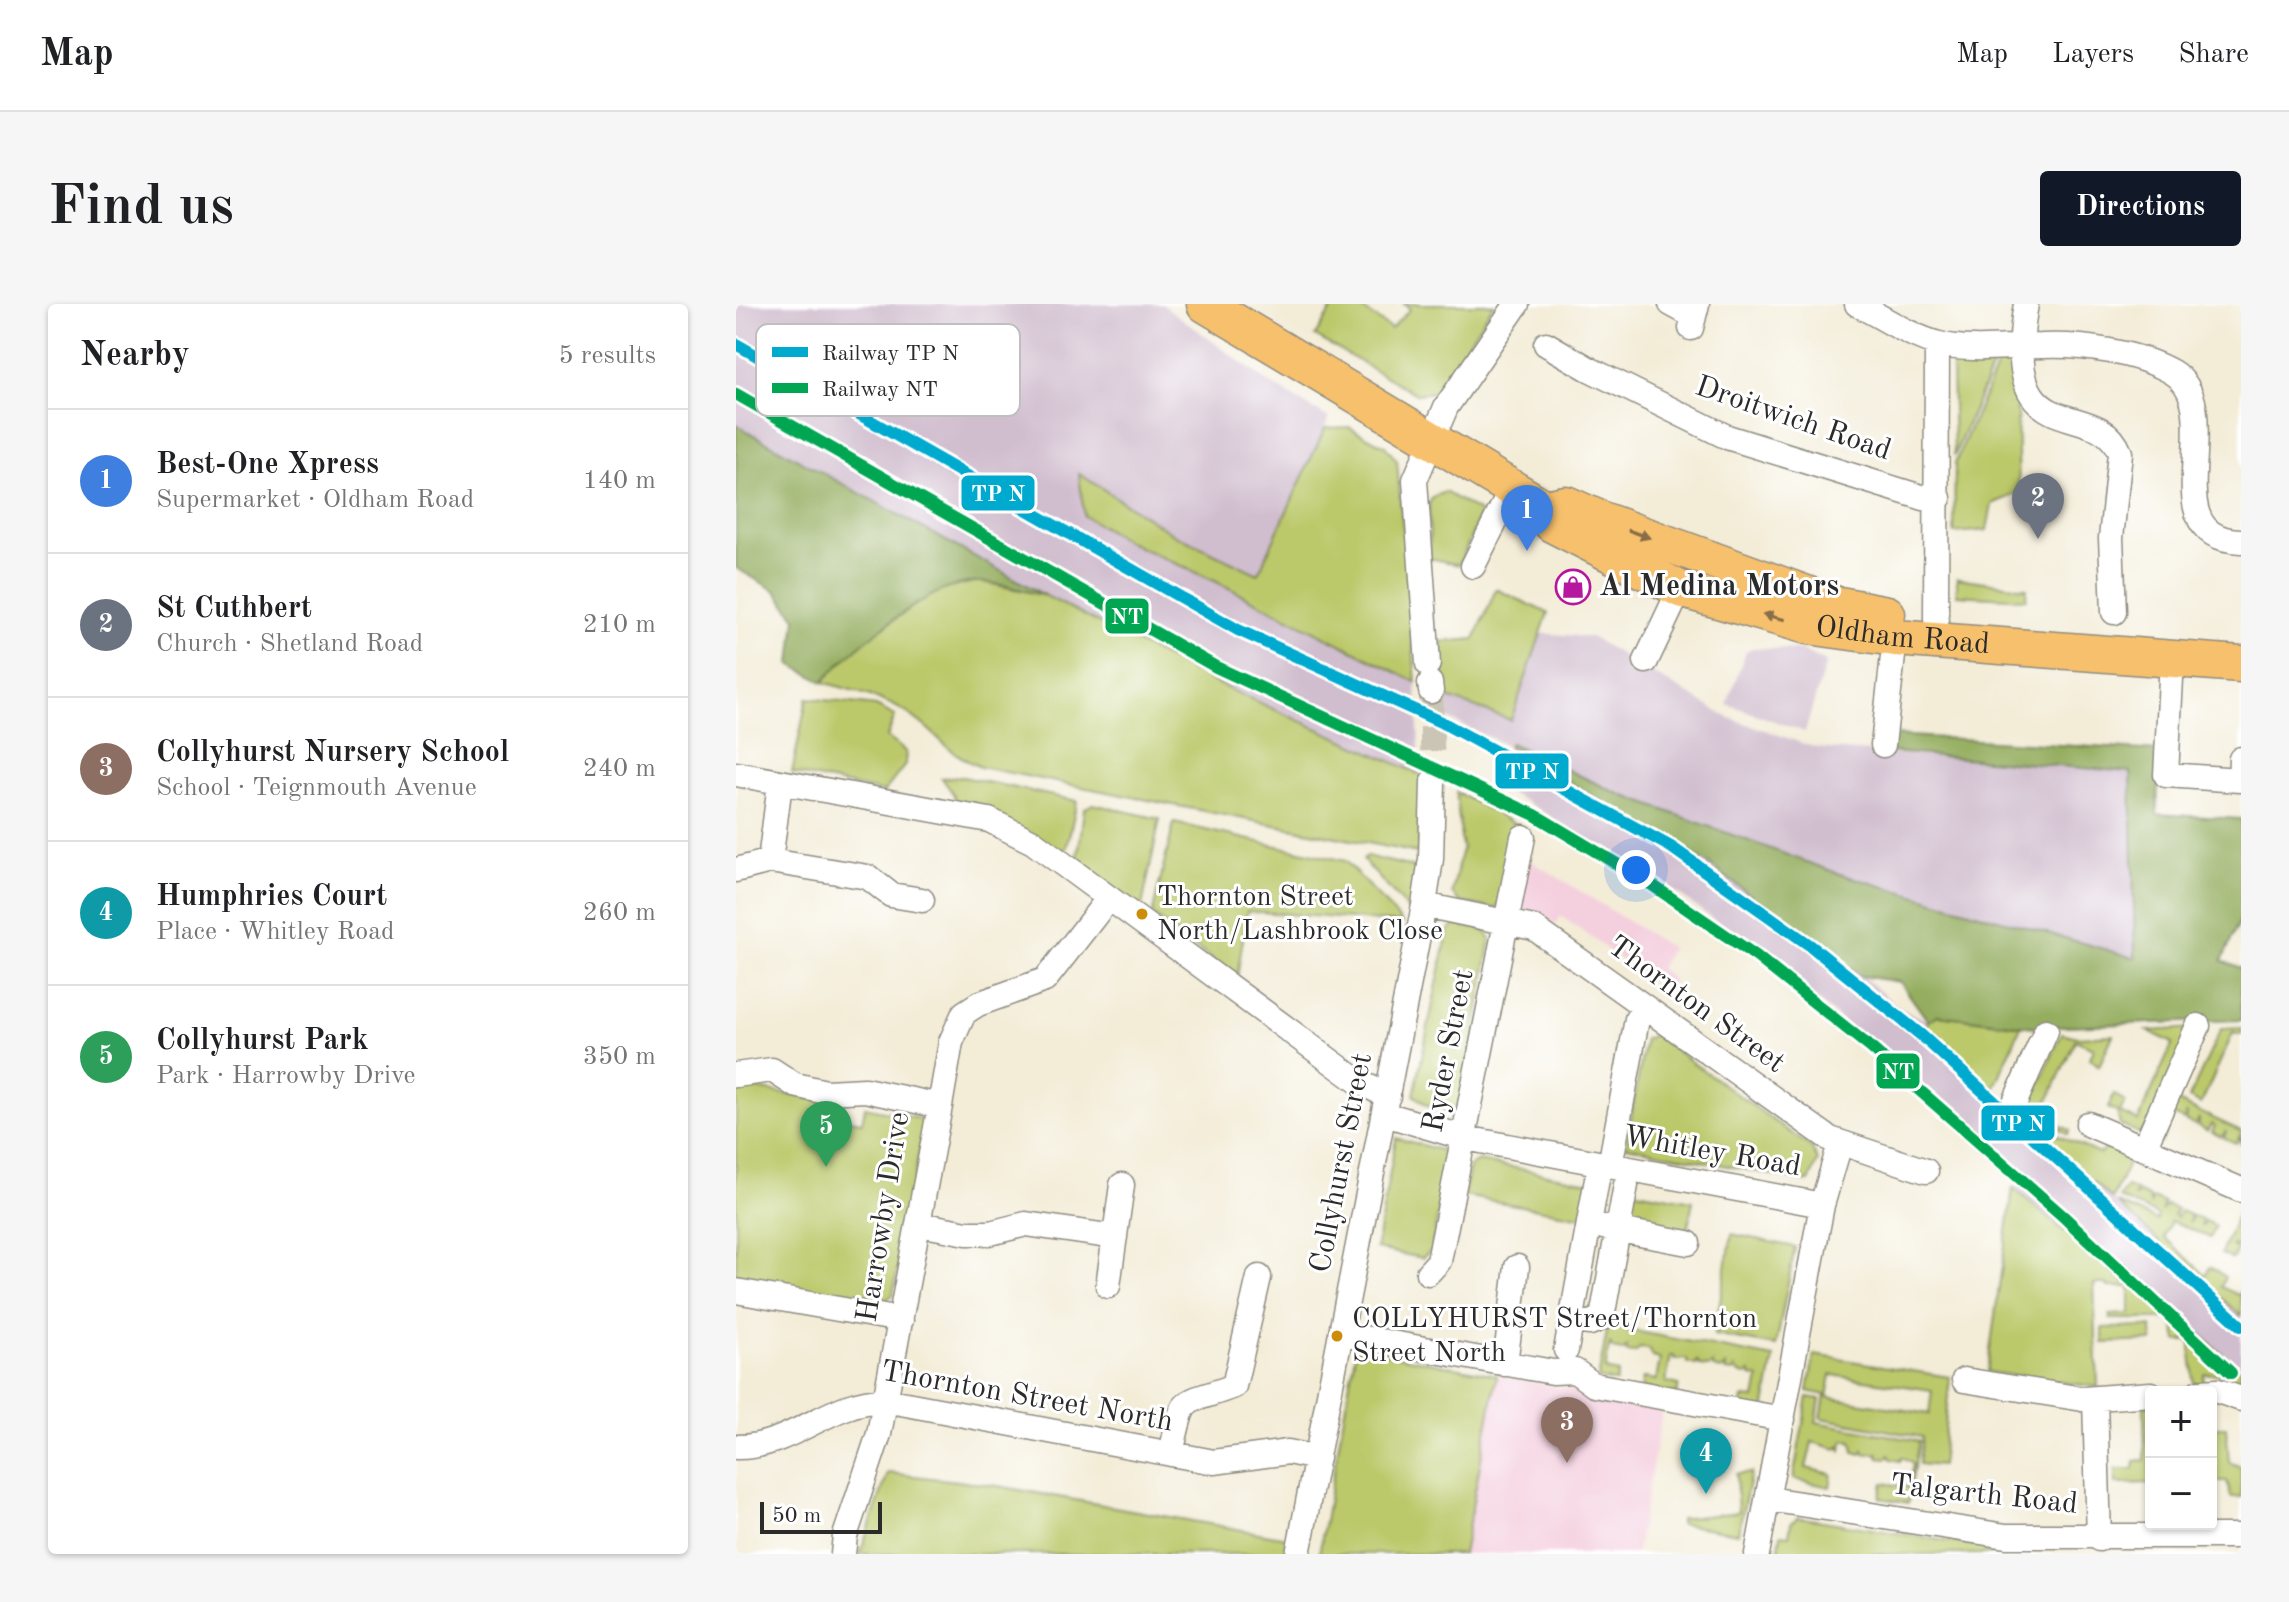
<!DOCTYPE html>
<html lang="en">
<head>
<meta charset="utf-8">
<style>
  body { margin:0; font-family:"Old Standard TT",serif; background:#f6f6f6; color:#202124 }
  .controls { position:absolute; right:24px; bottom:24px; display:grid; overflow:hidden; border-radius:8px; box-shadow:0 2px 6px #0004 }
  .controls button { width:72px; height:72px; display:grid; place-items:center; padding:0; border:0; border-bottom:2px solid #e0e0e0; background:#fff; color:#202124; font:40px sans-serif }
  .scale { position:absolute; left:24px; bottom:20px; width:122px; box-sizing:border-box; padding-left:8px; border:4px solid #2b2b2b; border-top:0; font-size:22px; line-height:28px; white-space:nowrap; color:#2b2b2b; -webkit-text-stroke:6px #fff; paint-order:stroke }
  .you { position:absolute; left:900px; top:566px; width:28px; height:28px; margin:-20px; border:6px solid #fff; border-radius:50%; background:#1a73e8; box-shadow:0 0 0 12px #1a73e833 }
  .badge { display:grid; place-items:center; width:52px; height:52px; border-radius:50%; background:#111827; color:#fff; font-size:26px; font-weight:700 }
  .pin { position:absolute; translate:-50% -66px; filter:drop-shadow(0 2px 4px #0008) }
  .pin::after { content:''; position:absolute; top:42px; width:28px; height:24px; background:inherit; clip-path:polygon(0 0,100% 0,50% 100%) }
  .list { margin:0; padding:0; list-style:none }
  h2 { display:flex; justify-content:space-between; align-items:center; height:104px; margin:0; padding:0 32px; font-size:34px }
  h2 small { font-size:26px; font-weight:400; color:#757577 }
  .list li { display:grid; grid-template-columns:52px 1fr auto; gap:24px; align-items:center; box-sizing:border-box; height:144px; padding:0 32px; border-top:2px solid #e0e0e0 }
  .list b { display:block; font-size:30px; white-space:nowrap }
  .list p { margin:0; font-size:26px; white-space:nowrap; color:#757577 }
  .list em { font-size:26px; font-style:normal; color:#757577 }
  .map { position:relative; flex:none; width:1505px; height:1250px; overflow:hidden; border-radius:8px }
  header { display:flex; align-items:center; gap:48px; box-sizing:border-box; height:112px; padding:0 40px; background:#fff; border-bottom:2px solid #e0e0e0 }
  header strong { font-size:38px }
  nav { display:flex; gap:44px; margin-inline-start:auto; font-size:28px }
  .intro { display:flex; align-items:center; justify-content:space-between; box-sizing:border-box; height:192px; padding:0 48px }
  h1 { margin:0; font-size:56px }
  .button { padding:20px 36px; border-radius:8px; background:#111827; color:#fff; font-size:28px; font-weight:700 }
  main { display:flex; gap:48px; padding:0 48px }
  aside { flex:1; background:#fff; border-radius:8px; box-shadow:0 2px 6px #0004 }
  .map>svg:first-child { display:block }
</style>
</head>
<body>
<header>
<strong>Map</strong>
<nav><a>Map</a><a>Layers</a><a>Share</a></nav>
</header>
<div class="intro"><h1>Find us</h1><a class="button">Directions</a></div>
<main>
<aside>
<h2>Nearby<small>5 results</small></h2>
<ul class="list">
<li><span class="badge" style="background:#3f7fe0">1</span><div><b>Best-One Xpress</b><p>Supermarket · Oldham Road</p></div><em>140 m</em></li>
<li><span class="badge" style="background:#6b7280">2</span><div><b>St Cuthbert</b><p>Church · Shetland Road</p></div><em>210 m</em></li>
<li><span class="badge" style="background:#8d6e63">3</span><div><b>Collyhurst Nursery School</b><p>School · Teignmouth Avenue</p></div><em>240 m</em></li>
<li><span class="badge" style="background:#0f9aa8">4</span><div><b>Humphries Court</b><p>Place · Whitley Road</p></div><em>260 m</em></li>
<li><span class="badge" style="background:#2e9e5b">5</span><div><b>Collyhurst Park</b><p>Park · Harrowby Drive</p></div><em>350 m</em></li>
</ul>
</aside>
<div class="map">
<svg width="1505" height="1250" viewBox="0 0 1505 1250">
  <rect width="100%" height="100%" fill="#fff"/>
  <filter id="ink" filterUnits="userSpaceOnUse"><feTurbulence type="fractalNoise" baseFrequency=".0125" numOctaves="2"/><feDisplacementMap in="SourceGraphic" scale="16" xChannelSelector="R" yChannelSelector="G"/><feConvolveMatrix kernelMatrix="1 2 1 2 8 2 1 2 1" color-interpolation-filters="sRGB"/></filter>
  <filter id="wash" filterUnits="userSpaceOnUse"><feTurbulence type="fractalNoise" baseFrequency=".006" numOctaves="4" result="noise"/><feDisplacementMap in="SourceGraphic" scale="32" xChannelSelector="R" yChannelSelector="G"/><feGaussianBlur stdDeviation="1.8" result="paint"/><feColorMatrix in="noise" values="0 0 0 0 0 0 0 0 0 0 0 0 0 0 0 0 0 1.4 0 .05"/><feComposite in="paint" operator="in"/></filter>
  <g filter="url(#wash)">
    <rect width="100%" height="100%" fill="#f3ecd7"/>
    <path fill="#f4cfde" d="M794 556 935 644 923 664 937 676 933 682 918 670 914 676 825 612 819 621 802 610 784 607Z
      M761 1071 927 1104 900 1250H727Z"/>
    <path fill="#d0bdce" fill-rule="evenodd" d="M0 0H426L533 79 593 114 522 270 439 231 344 170 347 201 680 378 684 469 652 461 321 307 0 129Z
      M802 329 855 333 991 413 1080 444 1395 468 1398 625 1505 716 1270 721 1192 727 1505 1012V1067L1408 979H1390L1277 884 1289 869 1027 651 941 589 789 497 755 480 772 442 709 413 706 344ZM1127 673 1164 678 1190 716 1164 704Z
      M1017 344 1065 346 1090 358 1069 428 991 400 1010 347Z"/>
    <path fill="#bbc96b" stroke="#737a4b" stroke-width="2" fill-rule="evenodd" d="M599 0H619L655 25 674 5 668 0H758L699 88 680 90 579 32Z
      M1259 56 1218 152 1216 57Z
      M1273 56 1280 65 1283 189 1256 200 1251 226 1218 229 1219 159 1263 57Z
      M613 123 649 142 661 157 680 378 481 278 392 238 348 212 343 170 439 231 522 270 589 124Z
      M709 188 745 209 723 261 694 254 693 199 698 192Z
      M1221 274 1291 284 1290 295 1221 291Z
      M242 277 310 292 488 383 688 472 682 549 244 463C216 451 207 437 185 419 157 395 120 388 87 378L112 349 197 288Z
      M760 285 812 309 775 416 709 393 705 338 739 335Z
      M71 394 140 402 159 412 151 433 170 448 169 461 148 488 56 469Z
      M227 473 341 497 329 550 219 501 218 491 206 474Z
      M720 488 783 522 765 599 760 605 724 598 716 589 726 544Z
      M357 500 424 515 405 607 341 560 348 505Z
      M438 519 609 557 667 619 511 607 501 674 416 611Z
      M630 552 681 564 675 609 627 556Z
      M720 621 748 626 755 635 726 805 717 809 691 801 678 791 712 627Z
      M1202 711 1285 722 1257 787 1192 727V717Z
      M1458 724 1410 832 1384 821 1381 808 1372 804 1378 790 1389 798 1384 809 1402 817 1437 739 1412 727Z
      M1505 724V731L1497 729 1465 800 1453 794 1485 725Z
      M1326 729 1341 733 1377 731 1363 762 1354 754 1358 744 1339 736 1305 813 1334 826 1332 830 1292 806Z
      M918 731 1076 844 1082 857 1073 878 890 842 909 735Z
      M0 781 103 800 101 814 126 818 129 803 189 816 157 991 143 1001 0 975Z
      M1433 794 1505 827V841L1503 833 1500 839 1488 834 1490 827 1485 833 1476 828 1479 822 1476 820 1472 827 1463 822V814L1460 821 1450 817 1451 809 1448 816 1437 811 1425 839 1415 834Z
      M1290 817 1363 850 1374 841 1396 851 1376 895Z
      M660 834 708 847 713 854 695 947 686 954 640 945Z
      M742 857 855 878 848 913 728 892 734 862Z
      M1391 883 1401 887 1398 894 1404 889 1414 894V901L1417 894 1428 899 1426 906 1431 901 1441 905 1438 911 1441 913 1444 907 1454 911 1453 919 1457 912 1466 916 1465 923 1469 917 1479 922 1474 934 1435 917 1428 933 1469 971 1474 963 1489 973 1485 983 1502 991 1505 985V1012L1381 899 1421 916 1422 911 1383 894Z
      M1277 884 1390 979H1408L1505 1067V1084L1495 1080 1493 1069 1468 1070 1467 1079H1458L1454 1037H1441L1437 1015H1374V1011L1394 1010V983H1372L1371 980H1358L1362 1083 1251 1068Z
      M895 886 957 897 950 933 887 921Z
      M1503 906 1505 928 1501 929 1505 937 1503 942 1495 941 1501 945 1497 955 1485 950Z
      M996 930 1059 943 1040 1042 978 1031Z
      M872 1022 1038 1054 1028 1107 1005 1102 1007 1094 1019 1095 1023 1074 1015 1072V1068L1011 1071 1002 1069 999 1064 998 1068 989 1067 990 1062 985 1066 977 1064V1060L973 1063 964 1062 961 1057 960 1061 951 1059V1055L938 1056V1052H935L930 1078 943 1081 941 1090 905 1084 907 1074 920 1076 924 1055 916 1053 913 1045 904 1044 899 1049 890 1048 891 1043 886 1047 877 1045 874 1040 869 1066 882 1069 880 1078 862 1075Z
      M1416 1023 1417 1037 1367 1039V1024Z
      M620 1044 761 1071 727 1250H583Z
      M1078 1051 1214 1073 1205 1162 1183 1160 1186 1133 1085 1114 1089 1091 1072 1087ZM1095 1071 1196 1086 1193 1110 1091 1093Z
      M1072 1093 1084 1095 1080 1118 1183 1137 1172 1199 1144 1194 1147 1179 1172 1183 1177 1159 1166 1153 1164 1157 1155 1155 1153 1151 1151 1154 1142 1153V1149L1129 1150 1127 1146 1126 1150 1118 1148 1116 1137 1108 1136 1105 1146 1104 1142 1101 1145 1076 1138 1070 1164 1096 1170 1094 1183 1057 1175Z
      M1408 1101H1415V1179L1380 1180V1165H1398L1399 1157 1409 1156Z
      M1475 1123H1490L1493 1158 1505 1163V1193H1495L1491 1177H1475Z
      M152 1169 256 1181 551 1234 547 1250H124Z
      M1015 1169 1002 1229 944 1220V1215L1002 1208 1000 1170Z
      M1062 1213 1259 1245 1261 1250H1042L1045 1230 1053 1231 1055 1219Z"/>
    <path fill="#94ad5f" stroke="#606c45" stroke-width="2" d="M0 121 310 292C289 287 266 279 244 278 198 275 115 345 87 378L55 360 60 314 40 287 0 264Z
      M1157 431 1423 447 1421 510 1505 515V614L1486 657 1505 664V716L1298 723 1202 711 1192 717 1164 678 1125 672 971 559 772 442 774 439 881 489 1104 570 1399 654 1395 468 1155 448Z"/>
  </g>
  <g filter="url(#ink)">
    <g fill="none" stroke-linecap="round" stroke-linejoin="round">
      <path stroke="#cbc5b5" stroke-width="24" stroke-dasharray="24 12" stroke-linecap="butt" d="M695 387 697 478"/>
      <g stroke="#8f8c81" stroke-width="27">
        <path id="minor" d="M935 0 957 12
          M1121 0C1146 13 1175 33 1203 40 1235 48 1272 42 1306 42 1345 40 1401 48 1436 68 1496 104 1412 234 1505 237
          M1290 0C1263 153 1362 89 1384 149L1375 234 1378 308
          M955 24 961 0
          M810 40 853 65 991 133 1188 194H1203
          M737 262 775 186
          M1200 315 1201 40
          M1436 355 1430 471 1504 476 1505 455
          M910 357 944 285
          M692 360 679 176 710 103 781 0
          M694 379 695 387
          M1147 441 1159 334
          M0 470 253 516 297 538 623 778 652 792
          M34 557 132 573 155 591 186 596
          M0 566 34 557 44 479
          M688 601 798 624 1094 835 1190 867
          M0 771 36 766 59 781 90 788 129 786 204 802 143 1130 109 1232 107 1250
          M1279 798 1310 727
          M204 802 215 738 228 709 242 700 309 676 372 595
          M649 810 729 834 1086 901
          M1352 820 1505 886
          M1408 844 1462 722
          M874 862 901 715 909 703
          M183 920 231 929H254L290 920 379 933
          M867 923 952 939
          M692 969 703 957 787 533
          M372 982 386 881
          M0 987 165 1016
          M836 1017 854 1019 866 1014 890 881
          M605 1030 817 1068 839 1067 858 1081 1047 1115
          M830 1046 861 875
          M769 1060 781 963
          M1228 1076 1347 1095 1415 1090
          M1463 1088 1482 1087 1505 1095
          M1359 1095 1363 1235
          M0 1143C56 1144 93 1096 149 1096L478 1158 552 1148 581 1154
          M435 1150C449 1086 443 1103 498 1082L523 973
          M1033 1195 1270 1232H1505
          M562 1250 688 601 695 555 697 478
          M1021 1250 1086 901 1104 840"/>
      </g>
      <g stroke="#8f8c81" stroke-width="39">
        <g id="highway">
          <path id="s1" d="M469 0 809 204 816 220 944 285 1072 322 1159 334 1505 360"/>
          <path d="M809 204 830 200 866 216 1098 300 1151 310"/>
        </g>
      </g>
      <use href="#minor" stroke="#fff" stroke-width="24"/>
      <use href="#highway" stroke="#f7c06c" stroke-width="36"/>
      <g stroke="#fff" stroke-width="18">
        <path id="rail-1" d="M0 40 502 326 709 420 935 543 1075 642 1185 731 1505 1022"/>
      </g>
      <g stroke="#fff" stroke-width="18">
        <path id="rail-2" d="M0 90 480 363 799 511 916 581 1020 652 1134 743 1328 913 1495 1069"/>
      </g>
      <use href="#rail-1" stroke="#00a9ce" stroke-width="12"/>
      <use href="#rail-2" stroke="#00a651" stroke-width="12"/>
    </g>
    <defs><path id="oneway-solid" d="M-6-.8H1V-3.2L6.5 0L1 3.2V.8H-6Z" transform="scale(2)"/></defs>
    <g fill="#876e48">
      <use href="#oneway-solid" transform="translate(903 230) rotate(20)"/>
      <use href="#oneway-solid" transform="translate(1038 313) rotate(-166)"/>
    </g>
  </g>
  <defs>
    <g id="shop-ring" transform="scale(1.8)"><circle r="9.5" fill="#fff" stroke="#b5179e" stroke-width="1.5"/><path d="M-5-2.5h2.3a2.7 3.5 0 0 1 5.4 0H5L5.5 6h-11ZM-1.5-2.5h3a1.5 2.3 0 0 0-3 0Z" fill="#b5179e"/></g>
  </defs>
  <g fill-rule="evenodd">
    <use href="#shop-ring" x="837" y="283"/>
  </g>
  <g fill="#ce8d09" stroke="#fff" stroke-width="3">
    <circle cx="406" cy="610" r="7"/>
    <circle cx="601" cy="1032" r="7"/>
  </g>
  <g text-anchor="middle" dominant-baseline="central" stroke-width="6" stroke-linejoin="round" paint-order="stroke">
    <g font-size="28" fill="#2b2b2b" stroke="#fff" text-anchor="start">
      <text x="421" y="594">Thornton Street<tspan x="421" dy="34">North/Lashbrook Close</tspan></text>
      <text x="616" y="1016">COLLYHURST Street/Thornton<tspan x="616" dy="34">Street North</tspan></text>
    </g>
    <g font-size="30" fill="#2b2b2b" stroke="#fff">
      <text transform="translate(1057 115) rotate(19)">Droitwich Road</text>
      <text stroke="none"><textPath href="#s1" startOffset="786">Oldham Road</textPath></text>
      <text transform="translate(960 701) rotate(36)">Thornton Street</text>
      <text transform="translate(713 747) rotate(-79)">Ryder Street</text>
      <text transform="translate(976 848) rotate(10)">Whitley Road</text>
      <text transform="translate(606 859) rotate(-79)">Collyhurst Street</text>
      <text transform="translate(148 913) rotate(-81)">Harrowby Drive</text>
      <text transform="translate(291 1093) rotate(10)">Thornton Street North</text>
      <text transform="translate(1248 1191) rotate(6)">Talgarth Road</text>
    </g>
    <g font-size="30" font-weight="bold" fill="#2b2b2b" stroke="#fff" text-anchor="start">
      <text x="863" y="283">Al Medina Motors</text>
    </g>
  </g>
  <rect x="20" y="20" width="264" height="92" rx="12" fill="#fff" stroke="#bfbfbf" stroke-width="2"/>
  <rect x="36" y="43" width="36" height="10" fill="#00a9ce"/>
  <rect x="36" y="79" width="36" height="10" fill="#00a651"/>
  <g font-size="22" fill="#2b2b2b">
    <text x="86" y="56">Railway TP N</text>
    <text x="86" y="92">Railway NT</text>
  </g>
  <g stroke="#fff" stroke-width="3">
    <rect x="224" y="170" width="76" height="38" rx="8" fill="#00a9ce"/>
    <rect x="368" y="293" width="46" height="38" rx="8" fill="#00a651"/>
    <rect x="758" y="448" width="76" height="38" rx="8" fill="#00a9ce"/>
    <rect x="1139" y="748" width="46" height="38" rx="8" fill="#00a651"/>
    <rect x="1244" y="800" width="76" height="38" rx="8" fill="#00a9ce"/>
  </g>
  <g font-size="22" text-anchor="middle" font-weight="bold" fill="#fff">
    <text x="262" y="197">TP N</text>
    <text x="391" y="320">NT</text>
    <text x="796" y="475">TP N</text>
    <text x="1162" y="775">NT</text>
    <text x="1282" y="827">TP N</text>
  </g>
</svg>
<div class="controls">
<button>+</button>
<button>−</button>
</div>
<div class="scale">50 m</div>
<div class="you"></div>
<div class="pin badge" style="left:791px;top:247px;background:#3f7fe0">1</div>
<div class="pin badge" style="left:1302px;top:235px;background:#6b7280">2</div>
<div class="pin badge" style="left:831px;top:1159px;background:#8d6e63">3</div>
<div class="pin badge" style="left:970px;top:1190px;background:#0f9aa8">4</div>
<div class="pin badge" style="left:90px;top:863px;background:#2e9e5b">5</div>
</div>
</main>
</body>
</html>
